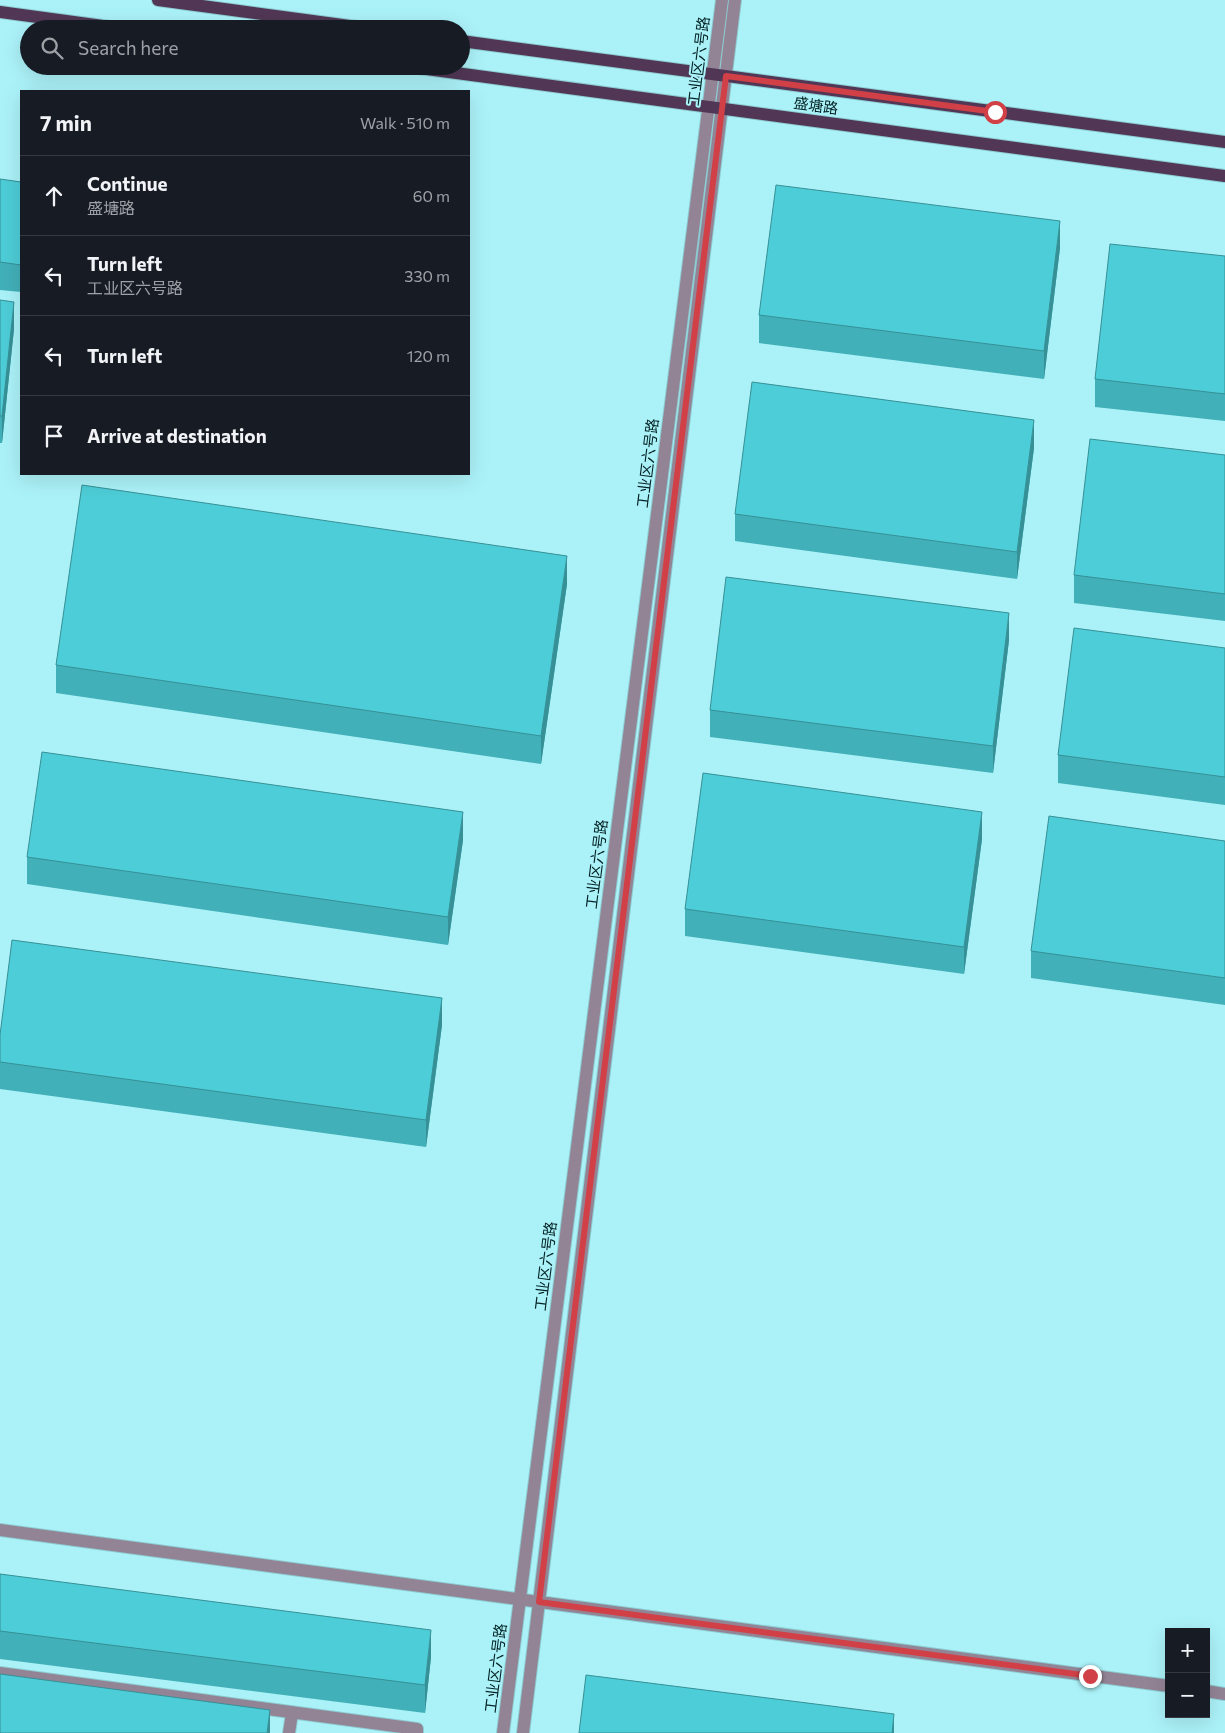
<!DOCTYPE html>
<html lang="en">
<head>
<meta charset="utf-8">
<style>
  body { margin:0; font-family:Commissioner,"Noto Sans SC",sans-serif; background:#242831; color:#f1f3f6 }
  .controls { position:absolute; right:15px; bottom:15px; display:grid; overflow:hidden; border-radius:0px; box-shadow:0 5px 20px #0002 }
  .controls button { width:45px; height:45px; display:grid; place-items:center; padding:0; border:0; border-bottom:1px solid #363941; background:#171b24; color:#f1f3f6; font:25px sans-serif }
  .stop { position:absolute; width:15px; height:15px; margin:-11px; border:4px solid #d04046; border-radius:50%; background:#fff }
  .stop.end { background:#d04046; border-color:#fff; box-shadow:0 1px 5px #0008 }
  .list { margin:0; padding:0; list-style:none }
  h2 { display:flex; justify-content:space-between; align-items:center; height:65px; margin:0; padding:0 20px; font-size:21px }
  h2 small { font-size:16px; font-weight:400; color:#9ea1a6 }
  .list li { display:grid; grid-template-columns:32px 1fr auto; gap:15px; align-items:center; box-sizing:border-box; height:80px; padding:0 20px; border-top:1px solid #363941 }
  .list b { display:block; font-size:19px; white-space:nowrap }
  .list p { margin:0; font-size:16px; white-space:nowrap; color:#9ea1a6 }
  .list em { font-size:16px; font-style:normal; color:#9ea1a6 }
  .icon { flex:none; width:28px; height:28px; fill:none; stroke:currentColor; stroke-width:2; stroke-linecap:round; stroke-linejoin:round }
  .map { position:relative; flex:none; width:1225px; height:1733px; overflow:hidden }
  .search { position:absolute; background:#171b24; box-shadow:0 5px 20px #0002; left:20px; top:20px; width:450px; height:55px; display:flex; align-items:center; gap:12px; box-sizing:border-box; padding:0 18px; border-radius:28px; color:#9ea1a6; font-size:19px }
  .panel { position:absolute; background:#171b24; box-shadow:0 5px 20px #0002; left:20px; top:90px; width:450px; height:385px; border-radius:0px }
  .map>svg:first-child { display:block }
</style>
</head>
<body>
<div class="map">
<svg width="1225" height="1733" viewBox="0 0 1225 1733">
  <rect width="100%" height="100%" fill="#abf2f8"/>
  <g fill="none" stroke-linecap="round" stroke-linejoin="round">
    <g stroke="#8dccd2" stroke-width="14">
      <path id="minor" d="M0 1530 1169 1686
        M0 1673 417 1729V1733
        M1206 1691 1225 1694
        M289 1733 292 1713
        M503 1733 722 0
        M523 1733 735 0"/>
    </g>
    <g stroke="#8dccd2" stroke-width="14">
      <path id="major" d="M158 0 372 29
        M0 12 125 29
        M461 41 1225 142
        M404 66 1225 176"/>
    </g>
    <use href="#minor" stroke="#938495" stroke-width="12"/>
    <use href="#major" stroke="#513755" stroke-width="12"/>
  </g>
  <path fill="#42b0b9" d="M0 179 21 182V292L0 290Z
    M1060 248 1044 379 759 343V315Z
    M1225 256V421L1095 407V379Z
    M0 300 14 329 2 443H0Z
    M1034 448 1017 579 735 541V514Z
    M1225 455V621L1074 603V575Z
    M567 584 541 764 56 693V665Z
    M1009 640 993 773 710 737V710Z
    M1225 648V805L1058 783V755Z
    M982 839 964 974 685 936V909Z
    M463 840 448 945 27 884V857Z
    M1225 841V1005L1031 978V951Z
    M442 1025 426 1147 0 1089V1035Z
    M0 1574 431 1657 425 1713 0 1659Z"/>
  <path fill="#369096" d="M1060 221V248L1044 379V351Z
    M14 302V329L2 443V416Z
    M1034 420V448L1017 579V552Z
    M567 556V584L541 764V736Z
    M1009 613V640L993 773V746Z
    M463 812V840L448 945V917Z
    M982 812V839L964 974V947Z
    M442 998V1025L426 1147V1120Z
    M431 1630V1657L425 1713V1685Z
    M270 1710V1733H267Z
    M894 1714V1733H892Z"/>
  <path fill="#4dcdd7" stroke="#369096" d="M0 179 21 182V265L0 262Z
    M776 185 1060 221 1044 351 759 315Z
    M1110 244 1225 256V394L1095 379Z
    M0 300 14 302 2 416H0Z
    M752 382 1034 420 1017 552 735 514Z
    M1090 439 1225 455V594L1074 575Z
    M82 485 567 556 541 736 56 665Z
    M726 577 1009 613 993 746 710 710Z
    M1074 628 1225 648V777L1058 755Z
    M42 752 463 812 448 917 27 857Z
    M703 773 982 812 964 947 685 909Z
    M1049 816 1225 841V978L1031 951Z
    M12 940 442 998 426 1120 0 1062V1035Z
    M0 1574 431 1630 425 1685 0 1631Z
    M0 1674 270 1710 267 1733H0Z
    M586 1675 894 1714 892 1733H579Z"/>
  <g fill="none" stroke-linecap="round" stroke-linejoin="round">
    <path stroke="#d04046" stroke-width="6" d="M995 112 726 76 539 1602 1090 1676"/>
  </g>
  <g text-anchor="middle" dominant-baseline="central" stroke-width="4" stroke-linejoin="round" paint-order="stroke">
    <g font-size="15" fill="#022023" stroke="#abf2f8">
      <text transform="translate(698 61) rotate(-83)">工业区六号路</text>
      <text transform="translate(816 105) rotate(8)">盛塘路</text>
      <text transform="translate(647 463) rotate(-83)">工业区六号路</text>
      <text transform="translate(596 864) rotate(-83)">工业区六号路</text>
      <text transform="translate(545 1266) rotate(-83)">工业区六号路</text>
      <text transform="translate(495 1668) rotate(-83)">工业区六号路</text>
    </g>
  </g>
</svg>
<div class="controls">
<button>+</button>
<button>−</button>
</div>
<div class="stop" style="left:995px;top:112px"></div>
<div class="stop end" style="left:1090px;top:1676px"></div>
<div class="search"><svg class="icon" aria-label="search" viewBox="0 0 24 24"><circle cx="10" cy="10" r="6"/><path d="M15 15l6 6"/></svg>Search here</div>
<section class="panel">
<h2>7 min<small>Walk · 510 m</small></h2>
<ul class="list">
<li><svg class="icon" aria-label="ahead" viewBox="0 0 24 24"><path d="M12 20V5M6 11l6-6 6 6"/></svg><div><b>Continue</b><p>盛塘路</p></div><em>60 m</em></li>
<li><svg class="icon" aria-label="left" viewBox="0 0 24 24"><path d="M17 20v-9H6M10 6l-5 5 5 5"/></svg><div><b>Turn left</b><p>工业区六号路</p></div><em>330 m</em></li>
<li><svg class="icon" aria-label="left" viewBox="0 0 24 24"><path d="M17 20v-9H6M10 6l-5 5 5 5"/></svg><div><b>Turn left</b></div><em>120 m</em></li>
<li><svg class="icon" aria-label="arrive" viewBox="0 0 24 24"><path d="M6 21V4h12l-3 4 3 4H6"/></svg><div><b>Arrive at destination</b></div></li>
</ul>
</section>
</div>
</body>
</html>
